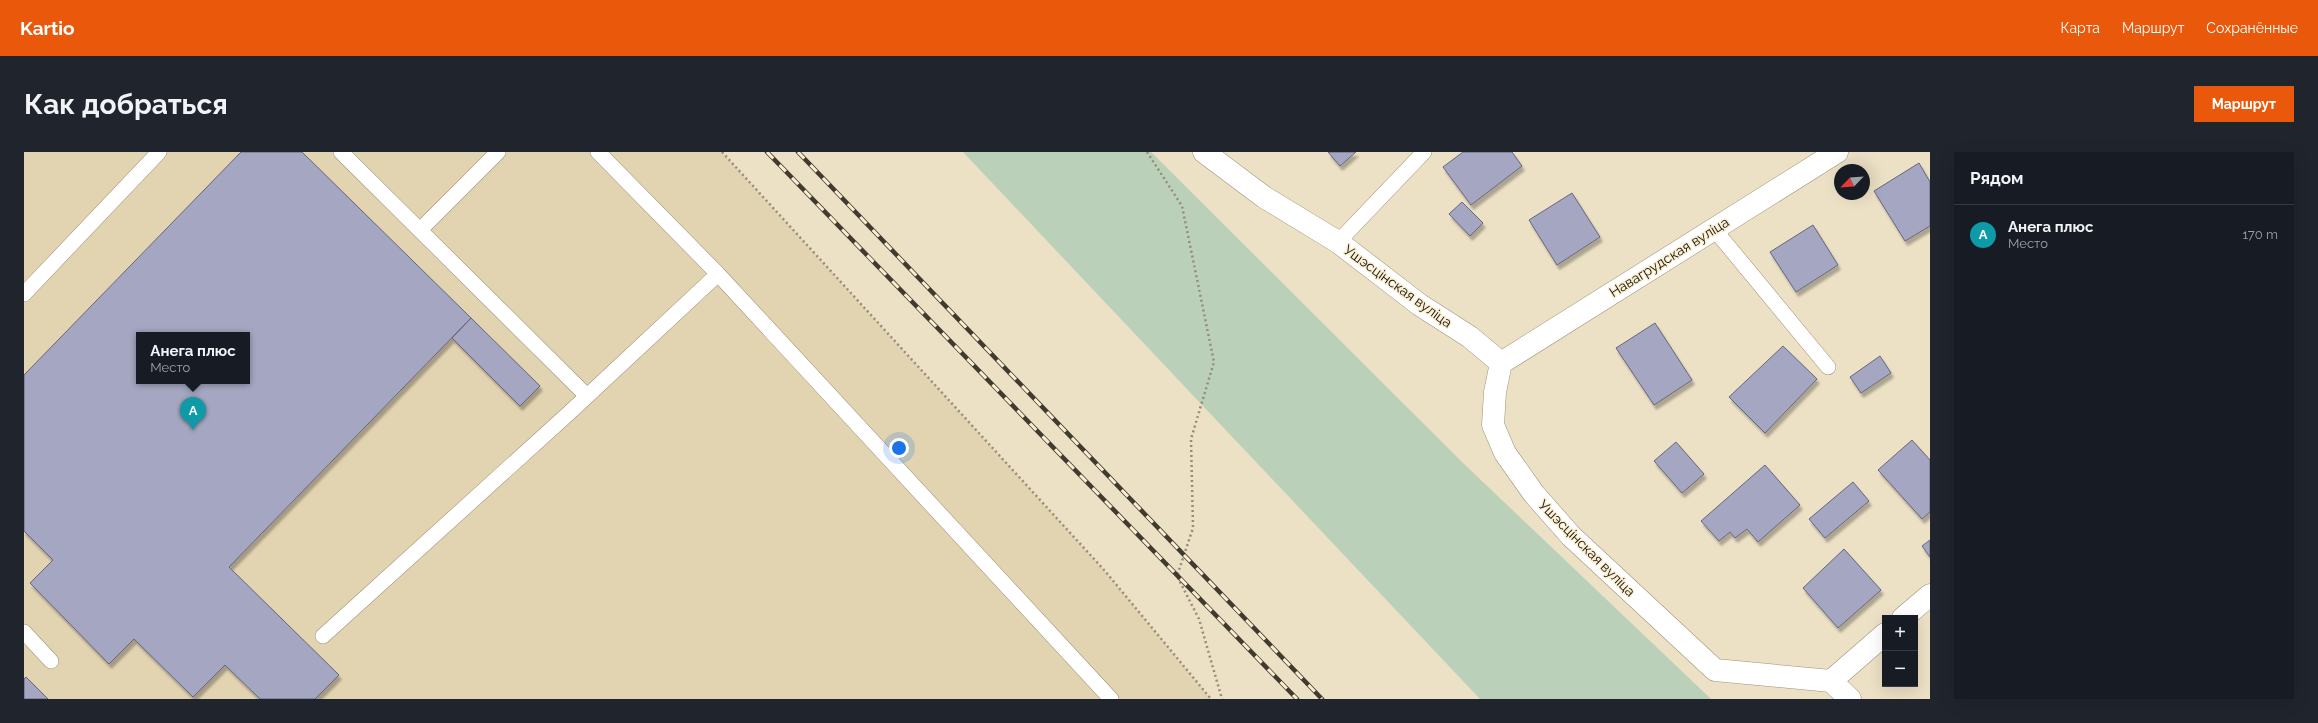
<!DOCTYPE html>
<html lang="ru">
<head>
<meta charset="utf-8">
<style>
  body { margin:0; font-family:Raleway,sans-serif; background:#20242c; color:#f1f3f6 }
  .controls { position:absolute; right:12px; bottom:12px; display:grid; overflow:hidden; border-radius:0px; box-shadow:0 4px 16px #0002 }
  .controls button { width:36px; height:36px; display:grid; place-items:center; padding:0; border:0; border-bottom:1px solid #363941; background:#171b24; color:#f1f3f6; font:20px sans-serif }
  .compass { position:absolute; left:1810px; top:12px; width:36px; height:36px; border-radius:50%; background:#171b24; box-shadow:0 4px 16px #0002; rotate:245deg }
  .you { position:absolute; left:875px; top:296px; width:14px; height:14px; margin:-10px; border:3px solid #fff; border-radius:50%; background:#1a73e8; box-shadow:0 0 0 6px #1a73e833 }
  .badge { display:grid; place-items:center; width:26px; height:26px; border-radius:50%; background:#ea580c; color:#fff; font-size:13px; font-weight:700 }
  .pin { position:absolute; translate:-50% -33px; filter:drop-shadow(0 1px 2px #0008) }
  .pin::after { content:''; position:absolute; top:21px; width:14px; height:12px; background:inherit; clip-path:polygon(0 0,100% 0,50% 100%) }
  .popup { position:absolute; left:112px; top:180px; width:114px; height:52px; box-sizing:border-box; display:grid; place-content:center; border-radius:0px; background:#171b24; filter:drop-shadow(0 1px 3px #0005); font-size:13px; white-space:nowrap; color:#9ea1a6 }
  .popup b { font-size:15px; color:#f1f3f6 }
  .popup::after { content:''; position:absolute; left:50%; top:100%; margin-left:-8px; border:8px solid transparent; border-top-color:#171b24 }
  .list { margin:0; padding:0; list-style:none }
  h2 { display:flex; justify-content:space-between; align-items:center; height:52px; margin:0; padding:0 16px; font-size:17px }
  h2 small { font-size:13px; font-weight:400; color:#9ea1a6 }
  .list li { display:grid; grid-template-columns:26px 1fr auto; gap:12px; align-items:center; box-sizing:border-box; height:60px; padding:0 16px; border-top:1px solid #363941 }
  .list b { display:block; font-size:15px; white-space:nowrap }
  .list p { margin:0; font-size:13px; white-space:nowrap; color:#9ea1a6 }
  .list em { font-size:13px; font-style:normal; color:#9ea1a6 }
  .map { position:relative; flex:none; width:1906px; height:547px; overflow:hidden; border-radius:0px }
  header { display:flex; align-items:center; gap:24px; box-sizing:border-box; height:56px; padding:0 20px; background:#ea580c; color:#fff }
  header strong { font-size:19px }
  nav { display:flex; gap:22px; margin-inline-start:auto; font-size:14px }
  .intro { display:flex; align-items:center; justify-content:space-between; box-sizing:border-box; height:96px; padding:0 24px }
  h1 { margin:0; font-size:28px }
  .button { padding:10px 18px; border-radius:0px; background:#ea580c; color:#fff; font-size:14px; font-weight:700 }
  main { display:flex; gap:24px; padding:0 24px }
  aside { flex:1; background:#171b24; border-radius:0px; box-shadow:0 4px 16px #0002 }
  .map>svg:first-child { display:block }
</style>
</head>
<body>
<header>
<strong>Kartio</strong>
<nav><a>Карта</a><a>Маршрут</a><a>Сохранённые</a></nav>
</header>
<div class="intro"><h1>Как добраться</h1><a class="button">Маршрут</a></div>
<main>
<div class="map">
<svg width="1906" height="547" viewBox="0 0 1906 547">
  <defs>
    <filter id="shadow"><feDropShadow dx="2.5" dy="4.5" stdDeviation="1" flood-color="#0004"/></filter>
  </defs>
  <rect width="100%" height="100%" fill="#ece0c5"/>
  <path fill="#e2d3b1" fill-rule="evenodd" d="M0 0H698L1081 419 1187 547H0ZM115 183H223V229H115Z"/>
  <path fill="#bbd0b9" d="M939 0H1127L1439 311 1687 547H1456Z"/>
  <path fill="#a5a7c2" stroke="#64667e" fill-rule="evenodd" filter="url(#shadow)" d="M217 0H278L447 166 205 415 315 523 291 547H236L201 513 169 545 110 487 85 512 6 431 29 408 0 379V223ZM115 183H223V229H115Z
    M1304 0H1332L1316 14Z
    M1439 0H1488L1498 14 1447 53 1419 15Z
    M1895 11 1906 30V74L1881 89 1850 39Z
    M1548 41 1576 85 1533 113 1505 68Z
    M1438 50 1459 71 1446 84 1425 62Z
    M1789 73 1814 113 1772 140 1746 100Z
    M447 166 516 234 496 254 428 186Z
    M1631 171 1668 228 1630 253 1592 196Z
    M1759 194 1793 227 1741 281 1705 245Z
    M1856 204 1867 221 1837 241 1826 225Z
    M1888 288 1906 308V360L1898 367 1854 318Z
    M1652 290 1680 322 1658 341 1630 309Z
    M1741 313 1776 353 1734 390 1723 377 1711 386 1706 380 1695 389 1677 369Z
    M1829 330 1845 349 1801 386 1785 367Z
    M1906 388V405L1898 394Z
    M1820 397 1857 438 1814 476 1779 436Z
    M2 525 24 547H0V527Z"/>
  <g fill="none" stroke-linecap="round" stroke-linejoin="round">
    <g stroke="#9d9279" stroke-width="16">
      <path id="lane" d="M317 0 563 244
        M574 0 694 122 1087 547
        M1690 77 1804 215
        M396 78 474 0
        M1314 90 1400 0
        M0 142 135 0
        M0 480 27 509
        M299 484 545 261 694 122"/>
    </g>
    <g stroke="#9d9279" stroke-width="23">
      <path id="street" d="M1180 0 1240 45 1314 90 1396 153 1446 185 1477 211 1471 240 1469 273 1481 301 1510 342 1547 384 1691 518 1807 529 1826 547
        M1477 211 1813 0
        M1879 466 1906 443
        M1807 529 1861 482"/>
    </g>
    <path stroke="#958c79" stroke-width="2.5" stroke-dasharray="2 3" stroke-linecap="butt" d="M698 0 1081 419 1187 547
      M1123 0 1158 54 1190 210 1167 287 1169 376 1153 424 1175 467 1198 547"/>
    <use href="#lane" stroke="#fff" stroke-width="15"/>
    <use href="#street" stroke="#fff" stroke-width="22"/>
    <g stroke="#413b2f" stroke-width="4.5">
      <path id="rail" d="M743 0 1273 547
        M774 0 1298 547"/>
    </g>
    <use href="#rail" stroke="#faeed2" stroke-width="3" stroke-dasharray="9" stroke-linecap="butt"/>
  </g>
  <g text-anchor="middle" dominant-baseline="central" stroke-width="3" stroke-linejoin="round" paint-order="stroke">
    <g font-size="14" fill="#17130a" stroke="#faeed2">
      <text transform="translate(1645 105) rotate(-32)">Навагрудская вуліца</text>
      <text transform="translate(1374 134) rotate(36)">Ушэсцінская вуліца</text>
      <text transform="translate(1563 396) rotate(45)">Ушэсцінская вуліца</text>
    </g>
  </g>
</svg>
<div class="controls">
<button>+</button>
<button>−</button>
</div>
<svg class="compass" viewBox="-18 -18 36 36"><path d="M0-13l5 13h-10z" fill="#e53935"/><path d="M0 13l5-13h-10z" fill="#9ea1a6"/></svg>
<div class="you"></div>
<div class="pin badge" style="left:169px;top:278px;background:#0f9aa8">A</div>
<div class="popup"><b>Анега плюс</b>Место</div>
</div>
<aside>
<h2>Рядом<small></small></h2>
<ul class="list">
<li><span class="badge" style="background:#0f9aa8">A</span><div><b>Анега плюс</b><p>Место</p></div><em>170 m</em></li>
</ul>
</aside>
</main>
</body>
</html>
